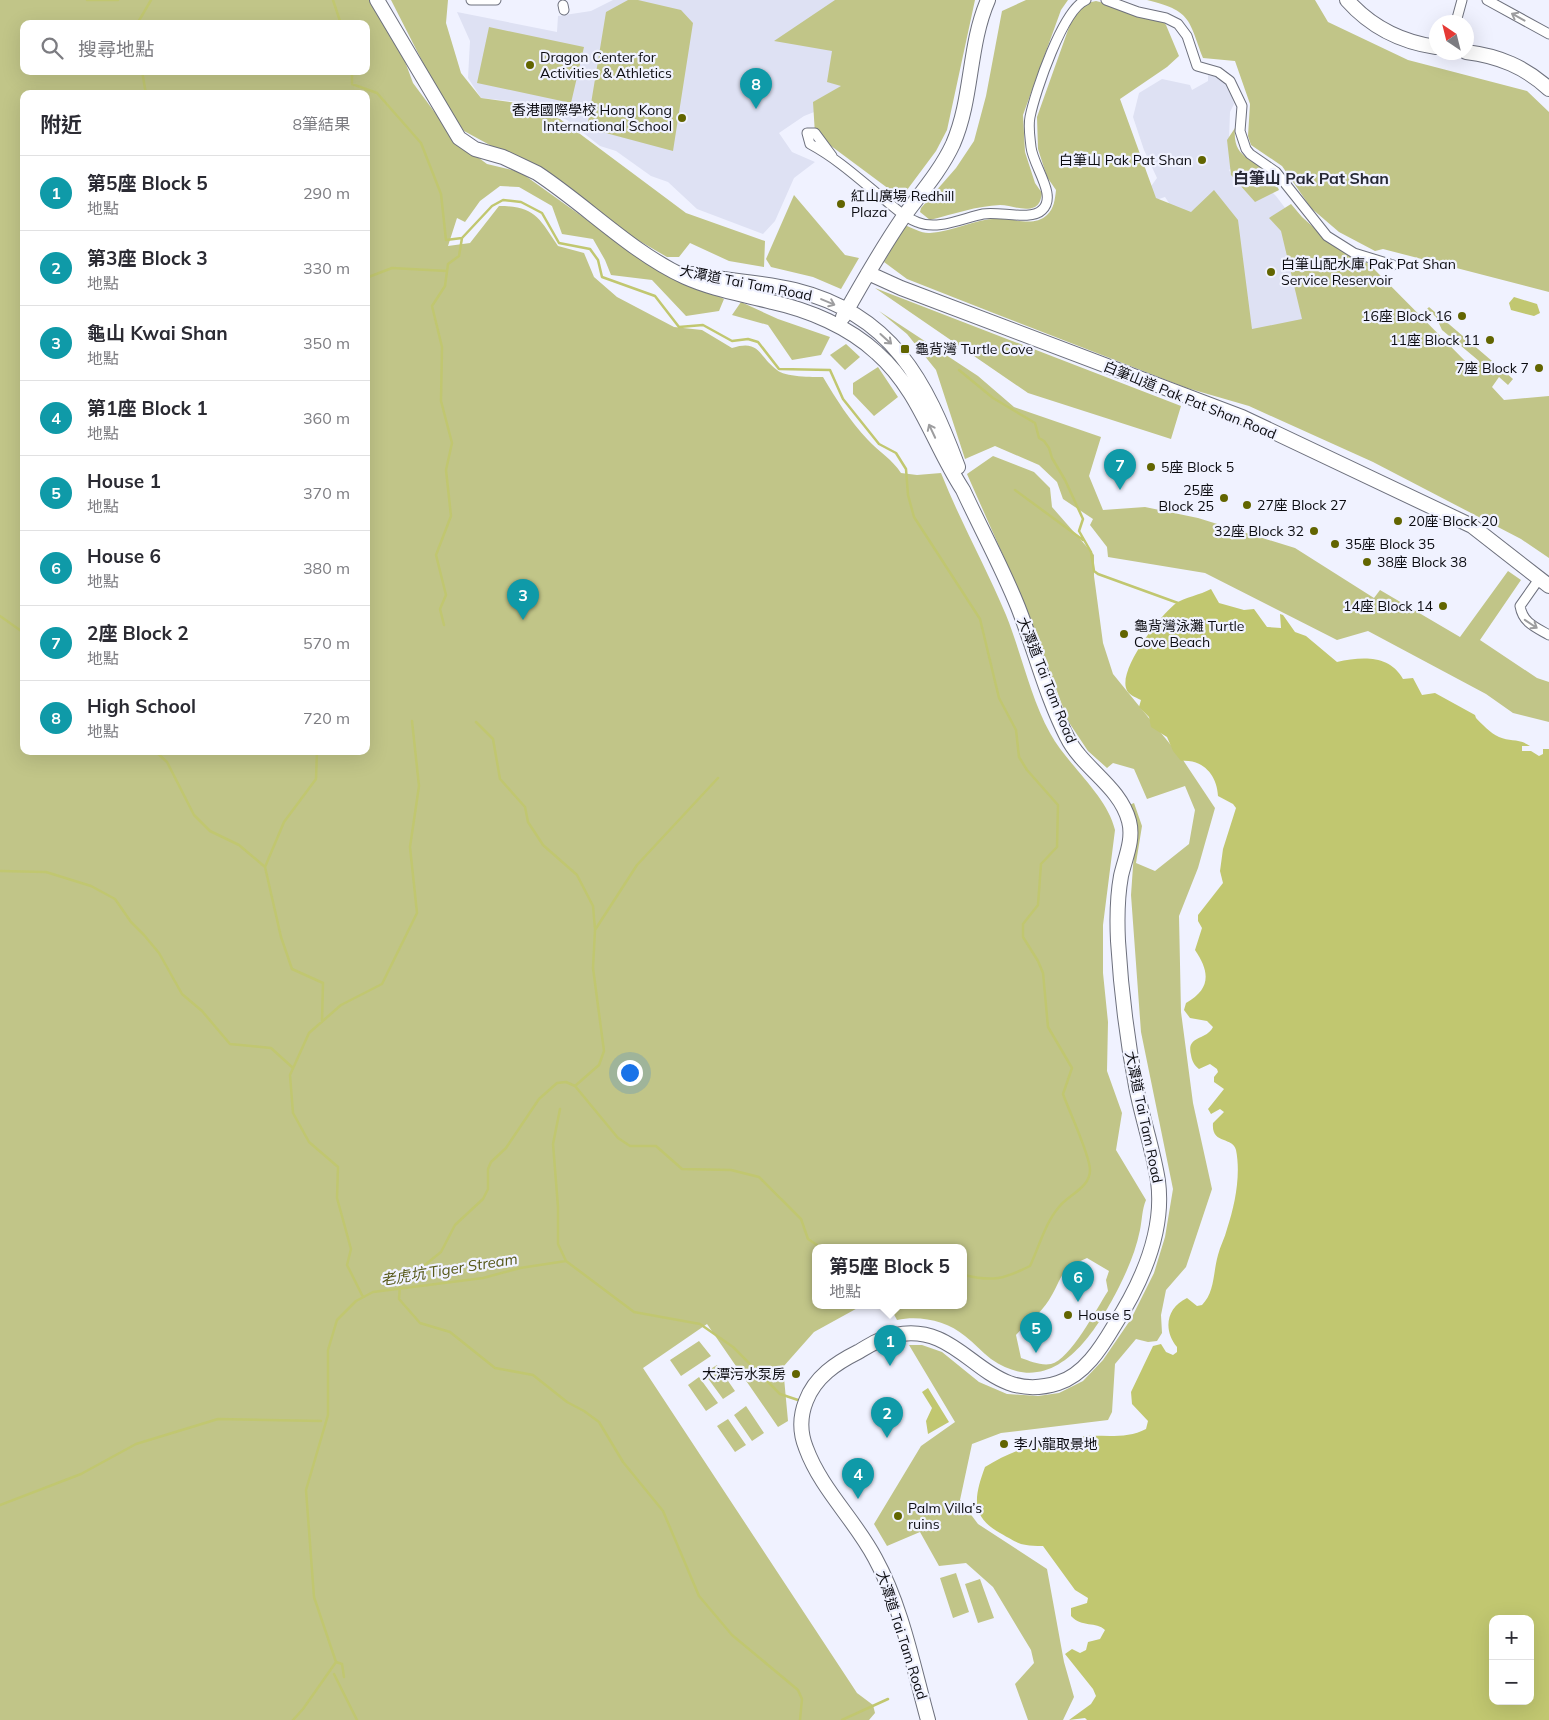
<!DOCTYPE html>
<html lang="zh-TW">
<head>
<meta charset="utf-8">
<style>
  body { margin:0; font-family:Mulish,"Noto Sans TC",sans-serif; background:#f2f2f3; color:#2b2b33 }
  .controls { position:absolute; right:15px; bottom:15px; display:grid; overflow:hidden; border-radius:10px; box-shadow:0 5px 20px #0002 }
  .controls button { width:45px; height:45px; display:grid; place-items:center; padding:0; border:0; border-bottom:1px solid #e1e1e2; background:#fff; color:#2b2b33; font:25px sans-serif }
  .compass { position:absolute; left:1429px; top:15px; width:45px; height:45px; border-radius:50%; background:#fff; box-shadow:0 5px 20px #0002; rotate:325deg }
  .you { position:absolute; left:629px; top:1072px; width:18px; height:18px; margin:-12px; border:4px solid #fff; border-radius:50%; background:#1a73e8; box-shadow:0 0 0 8px #1a73e833 }
  .badge { display:grid; place-items:center; width:32px; height:32px; border-radius:50%; background:#626500; color:#fff; font-size:16px; font-weight:700 }
  .pin { position:absolute; translate:-50% -41px; filter:drop-shadow(0 1px 2px #0008) }
  .pin::after { content:''; position:absolute; top:26px; width:18px; height:15px; background:inherit; clip-path:polygon(0 0,100% 0,50% 100%) }
  .popup { position:absolute; left:812px; top:1244px; width:155px; height:65px; box-sizing:border-box; display:grid; place-content:center; border-radius:10px; background:#fff; filter:drop-shadow(0 1px 4px #0005); font-size:16px; white-space:nowrap; color:#7c7c81 }
  .popup b { font-size:19px; color:#2b2b33 }
  .popup::after { content:''; position:absolute; left:50%; top:100%; margin-left:-10px; border:10px solid transparent; border-top-color:#fff }
  .list { margin:0; padding:0; list-style:none }
  h2 { display:flex; justify-content:space-between; align-items:center; height:65px; margin:0; padding:0 20px; font-size:21px }
  h2 small { font-size:16px; font-weight:400; color:#7c7c81 }
  .list li { display:grid; grid-template-columns:32px 1fr auto; gap:15px; align-items:center; box-sizing:border-box; height:75px; padding:0 20px; border-top:1px solid #e1e1e2 }
  .list b { display:block; font-size:19px; white-space:nowrap }
  .list p { margin:0; font-size:16px; white-space:nowrap; color:#7c7c81 }
  .list em { font-size:16px; font-style:normal; color:#7c7c81 }
  .icon { flex:none; width:28px; height:28px; fill:none; stroke:currentColor; stroke-width:2; stroke-linecap:round; stroke-linejoin:round }
  .map { position:relative; flex:none; width:1549px; height:1720px; overflow:hidden }
  .search { position:absolute; background:#fff; box-shadow:0 5px 20px #0002; left:20px; top:20px; width:350px; height:55px; display:flex; align-items:center; gap:12px; box-sizing:border-box; padding:0 18px; border-radius:10px; color:#7c7c81; font-size:19px }
  .panel { position:absolute; background:#fff; box-shadow:0 5px 20px #0002; left:20px; top:90px; width:350px; height:665px; border-radius:10px }
  .map>svg:first-child { display:block }
</style>
</head>
<body>
<div class="map">
<svg width="1549" height="1720" viewBox="0 0 1549 1720">
  <rect width="100%" height="100%" fill="#f0f2ff"/>
  <path fill="#dee1f3" d="M613 0H849L846 89 832 105 804 116 779 133 792 152 815 162 794 178 775 221 763 234 697 209 668 182 651 176 616 151 600 146 567 120 521 102 481 98 468 78 470 41 457 12 557 32 558 16 591 11Z
    M1208 75 1220 77 1228 86 1234 104 1230 112 1229 139 1241 161 1229 170 1236 183 1256 176 1276 196 1295 221 1331 307 1284 340 1238 335 1181 221 1165 197 1153 201 1149 189 1157 178 1144 150 1133 117 1139 93 1162 79 1190 85 1192 90 1208 81Z"/>
  <path fill="#c1c588" fill-rule="evenodd" d="M0 0H369L403 56 413 83 456 141 487 164 520 172 629 250 660 268 724 299 719 311 686 316 652 280 611 275 605 260 593 239 562 234 552 206 519 187 500 186 480 201 465 222 457 218 448 246 470 243 499 206C535 206 539 218 558 246L584 253 594 277 617 297 674 327 702 330 732 348C760 339 758 356 777 370 784 377 813 377 823 377 836 399 850 421 868 440 879 452 892 459 901 473L917 475 941 473C960 521 986 567 1006 615 1021 652 1031 699 1050 733 1068 766 1107 795 1115 830L1103 925V973L1108 1022 1107 1071 1122 1113 1116 1150 1146 1200C1142 1209 1142 1221 1140 1230 1136 1250 1128 1269 1119 1287 1095 1334 1053 1402 991 1359 982 1352 974 1343 965 1336 947 1321 920 1315 897 1320L889 1305H964V1247H816V1305H863L814 1332 783 1367 788 1421 778 1427 707 1324 643 1368 857 1693 873 1705 875 1713 869 1720H0ZM24 24H366V71H24ZM24 94H366V751H24ZM1087 1258 1109 1271 1106 1280 1108 1291C1097 1308 1070 1360 1051 1364 1041 1366 1030 1361 1021 1358L1016 1335C1026 1324 1041 1313 1049 1300 1064 1276 1057 1271 1087 1258Z
    M391 0H448L446 23 461 73 481 98 518 103 534 111 560 119 686 213 765 241 764 267 729 261 690 243 679 257H667L636 239 560 183 464 131 444 104Z
    M628 0H638L681 10 693 23 673 151 587 128 606 12Z
    M835 0H975L947 130 936 151 901 198 815 134 813 102 841 86 827 82 832 51 774 41Z
    M1026 0H1068L1061 10 1023 115 1025 152 1035 183 1042 193C1041 199 1040 204 1035 207 1024 212 1011 205 1000 205 977 206 953 214 930 220L920 212 921 208 956 168 974 141 986 96 1002 11Z
    M1147 0H1315L1328 22 1408 60 1527 91 1549 112V292L1383 249 1375 251 1339 232 1311 208 1282 166 1251 145 1248 136 1250 104 1235 61 1203 58C1188 18 1191 11 1147 0Z
    M1096 1 1160 17 1166 25 1179 56 1167 67 1120 99 1156 198 1191 212 1214 190 1238 220 1252 329 1302 319 1281 231 1269 218 1291 204 1302 217 1331 243 1369 264 1473 369 1479 361 1442 330 1436 317 1427 309 1429 307 1513 379 1508 385 1499 377 1492 387 1504 400 1549 396V558L1521 539 1373 462 1249 406 1187 388 996 314 907 279 884 262 905 225C912 228 923 234 930 233 954 232 978 217 1002 219 1017 219 1034 227 1047 215 1054 209 1055 199 1056 190L1047 177 1038 149 1037 117 1073 16 1087 3Z
    M489 27 584 47 571 103 477 83Z
    M1235 128C1232 161 1255 157 1272 176 1275 179 1277 186 1279 190L1255 202 1231 175 1227 140Z
    M794 195 845 255 859 258 841 289 813 277 771 267 766 259Z
    M875 288 1181 406 1171 439 1028 393Z
    M741 302 778 319 830 337 821 355 792 360 768 325 732 315Z
    M879 311 978 376 1014 407 1101 437 1089 476 1103 510 1145 507 1198 518 1295 548 1374 598 1380 590 1460 637 1508 571 1521 580 1480 640 1537 678 1549 682V722L1513 713 1486 694 1368 631 1337 640 1205 573 1108 557 1107 547 1090 525 1093 519 1063 499 1057 482 1039 465 995 446 965 459 936 370 907 334Z
    M846 344 860 357 845 370 830 355Z
    M878 367 898 397 874 416 853 394V383Z
    M993 456 1034 472 1050 488 1052 507 1094 555V576L1103 643 1113 674 1183 760 1215 808 1198 868 1179 916 1181 1012 1193 1103 1212 1189 1186 1267 1166 1290 1161 1315 1162 1333 1157 1341 1148 1342 1136 1339 1115 1364 1112 1412 1108 1420 1001 1433 972 1444 960 1500 978 1524 1047 1569 1064 1662 1074 1697 1063 1720H1028L1015 1684 1034 1663 1031 1650 993 1587 966 1563 939 1566 920 1532 887 1546 874 1524 921 1446 955 1422 909 1345H922L942 1352 979 1382 1007 1394 1038 1396 1059 1393 1083 1381 1103 1360 1131 1319 1154 1273 1165 1237 1173 1189 1141 1032 1131 895 1136 824 1127 806 1134 803 1142 826 1136 863 1155 871 1189 844 1195 810 1185 786 1147 799 1134 769 1113 763 1107 768 1088 751 1068 721 1026 607 967 474Z
    M699 1341 711 1356 681 1376 670 1360Z
    M717 1365 735 1391 723 1399 704 1373Z
    M699 1377 718 1403 706 1411 688 1385Z
    M746 1406 764 1433 752 1441 734 1415Z
    M728 1419 746 1445 735 1452 717 1426Z
    M956 1573 969 1612 953 1618 940 1578Z
    M980 1579 994 1618 978 1623 965 1584Z"/>
  <path fill="#c1c770" fill-rule="evenodd" d="M1514 297 1537 304 1540 313 1534 316 1511 310 1509 303Z
    M1211 589 1219 603 1244 610 1254 609 1267 627 1281 628 1280 614 1283 615 1295 632 1306 636 1337 662C1361 657 1389 654 1403 679L1413 678 1422 695 1435 693 1475 715 1476 718C1482 724 1490 733 1499 737 1510 742 1519 738 1530 746H1522V751H1531L1539 756 1543 754V749H1549V1720H1087L1085 1718 1069 1720 1091 1704 1096 1696 1093 1689 1065 1654 1072 1649 1080 1653 1086 1650 1088 1642 1100 1639 1105 1630C1096 1621 1082 1628 1071 1616V1608L1087 1603 1088 1598 1075 1590 1043 1546C1019 1545 1021 1545 1000 1533 969 1516 975 1495 985 1467 1016 1448 1048 1439 1085 1436 1106 1435 1127 1439 1146 1429L1148 1421 1132 1404 1131 1392 1153 1346 1161 1344 1166 1352 1173 1355 1177 1352V1347C1163 1330 1166 1308 1187 1298L1197 1306 1202 1305C1215 1292 1213 1272 1218 1255 1220 1246 1225 1238 1227 1229 1235 1205 1241 1175 1236 1150 1233 1136 1211 1145 1213 1123L1224 1112 1220 1109 1211 1114 1208 1109 1224 1089 1214 1082V1077L1218 1072 1217 1069 1210 1064 1199 1069C1194 1065 1192 1061 1191 1055 1186 1035 1206 1041 1213 1027L1207 1021 1190 1018 1184 1010 1186 1003C1211 989 1210 972 1195 950L1202 928 1198 921V915L1223 883 1220 871 1223 849 1236 808 1233 804 1218 796C1217 774 1202 759 1181 761L1173 751 1167 737 1151 727 1149 717 1139 707 1141 700C1135 697 1128 695 1126 688 1120 667 1159 617 1175 604 1185 597 1200 595 1211 589ZM1493 1619H1530V1701H1493Z
    M928 1388 949 1422 928 1434 926 1421 932 1408 922 1392Z"/>
  <g fill="none" stroke-linecap="round" stroke-linejoin="round">
    <path stroke="#c1c770" stroke-width="2.5" d="M87 0H118
      M333 0 341 24
      M137 24 151 0
      M142 71 146 94
      M352 71V84L377 93 421 143 441 194 446 240 462 238 492 206 503 200 521 202 542 213 559 243 590 249 598 260 602 277 655 296 679 327 703 325 732 341 748 339 758 342 779 369 830 370 843 399 879 444 896 453 906 469 908 495 914 517 980 619 999 698 1016 730 1019 757 1027 770 1058 805 1057 847 1041 864 1038 905 1023 924V937L1038 961 1043 973 1048 1027 1072 1068 1063 1094C1069 1111 1090 1155 1090 1170 1090 1188 1068 1195 1059 1207 1045 1223 1039 1247 1030 1266 1004 1279 993 1282 964 1275
      M366 278 392 268 447 271
      M959 370 993 398 1035 423 1039 438 1044 441 1049 448 1052 458 1065 480 1083 519 1079 531 1091 552 1094 571 1098 574 1178 603
      M1015 490 1083 540
      M0 616 24 633
      M444 625 440 609 446 595 436 555 451 516 446 470 452 443 441 401 442 347 432 306 445 286 448 264 459 256 462 238
      M476 722 493 739 500 779 525 807 528 822 543 845 577 875 593 906 595 929
      M155 751 167 762 194 815 210 831 239 845 265 867 281 937 292 969 323 983 322 1022
      M265 867 284 822 316 779 317 751
      M0 871 46 872 91 886 115 899 131 922 144 935 159 953 182 994 202 1011 230 1044 271 1048 293 1068
      M575 1086 599 1065 604 1051 593 968 595 930 637 865 718 778
      M560 1109 553 1144 558 1207V1244L566 1261
      M363 1297 347 1265 351 1249 337 1198 338 1167 309 1142 293 1113 290 1075 309 1033 341 1005 382 984 417 913 410 847 419 786 412 721
      M0 1505 81 1474 136 1444 218 1419 321 1421
      M336 1662 342 1664 344 1677
      M334 1674 357 1720
      M293 1720 303 1709 336 1662 314 1597 306 1490 328 1415V1350L337 1320 356 1301 373 1292 483 1278 520 1268 566 1261 634 1312 700 1324 733 1347 780 1394 801 1401
      M800 1720 802 1699 798 1690 732 1635 699 1596 663 1511 623 1462 599 1422 584 1411 567 1402 533 1375 495 1368 450 1332 420 1323 399 1299 400 1285 441 1252 455 1225 483 1199 488 1189V1169L491 1162 506 1148 539 1099 557 1083 566 1082 575 1086 618 1138 630 1146H656L682 1169 731 1170 759 1177 801 1219 808 1239 820 1247
      M842 1720 888 1699"/>
    <g stroke="#6d707d" stroke-width="11">
      <path id="street" d="M471 0H496
        M1106 0 1138 12 1166 18 1178 24 1187 36 1197 66 1218 72 1230 81 1242 106 1240 131 1246 149 1250 154 1276 172 1327 236 1354 253 1393 265
        M1487 0 1549 34
        M563 5 564 10
        M1456 22 1462 0
        M832 156 815 133H807L810 144C836 158 857 177 880 196 892 205 903 217 917 222 937 231 963 218 983 214 999 211 1031 221 1042 210 1058 196 1033 166 1031 147 1030 137 1028 127 1030 117 1035 92 1063 9 1086 0
        M1539 579 1520 606C1523 623 1535 627 1549 635"/>
    </g>
    <g stroke="#6d707d" stroke-width="16">
      <path id="secondary" d="M377 0 459 138 475 149 503 157 537 173C587 206 631 252 685 277 714 290 743 294 772 302 809 310 849 327 877 353 919 390 933 444 963 490 981 529 1002 567 1018 607 1035 650 1046 696 1067 737 1082 768 1120 786 1129 821 1134 840 1125 858 1121 876 1117 898 1117 920 1118 941 1121 990 1127 1039 1136 1086 1142 1118 1153 1149 1158 1181 1165 1233 1141 1284 1114 1326 1101 1348 1084 1375 1058 1383 982 1407 966 1320 895 1335 881 1338 870 1345 858 1352 836 1363 815 1377 806 1401 800 1416 800 1433 806 1448 821 1489 855 1520 875 1558 902 1607 913 1666 928 1720
        M1347 0C1371 27 1401 42 1436 47
        M1466 52C1499 56 1525 67 1549 89
        M868 273 901 288 1242 417 1472 526 1549 586
        M693 274C727 281 762 282 795 290 892 314 926 381 958 467
        M843 317C862 283 882 248 904 216 921 193 941 170 953 144 973 98 968 46 988 0"/>
    </g>
    <use href="#street" stroke="#fff" stroke-width="9"/>
    <use href="#secondary" stroke="#fff" stroke-width="14"/>
  </g>
  <defs><path id="oneway-shaft" d="M-6 0H5M1.5-3L5.5 0L1.5 3" fill="none" stroke-width="1.6" stroke-linecap="round" stroke-linejoin="round" transform="scale(1.25)"/></defs>
  <g stroke="#9d9d9f">
    <use href="#oneway-shaft" transform="translate(1518 17) rotate(-151)"/>
    <use href="#oneway-shaft" transform="translate(828 302) rotate(23)"/>
    <use href="#oneway-shaft" transform="translate(886 339) rotate(42)"/>
    <use href="#oneway-shaft" transform="translate(932 431) rotate(-115)"/>
    <use href="#oneway-shaft" transform="translate(1531 624) rotate(34)"/>
  </g>
  <g fill="#626500" stroke="#f0f2ff" stroke-width="2">
    <circle cx="530" cy="65" r="5"/>
    <circle cx="682" cy="118" r="5"/>
    <circle cx="1202" cy="160" r="5"/>
    <circle cx="841" cy="204" r="5"/>
    <circle cx="1271" cy="272" r="5"/>
    <circle cx="1462" cy="316" r="5"/>
    <circle cx="1490" cy="340" r="5"/>
    <rect x="900" y="344" width="10" height="10" rx="2.5"/>
    <circle cx="1539" cy="368" r="5"/>
    <circle cx="1151" cy="467" r="5"/>
    <circle cx="1224" cy="498" r="5"/>
    <circle cx="1247" cy="505" r="5"/>
    <circle cx="1398" cy="521" r="5"/>
    <circle cx="1314" cy="531" r="5"/>
    <circle cx="1335" cy="544" r="5"/>
    <circle cx="1367" cy="562" r="5"/>
    <circle cx="1443" cy="606" r="5"/>
    <circle cx="1124" cy="634" r="5"/>
    <circle cx="1068" cy="1315" r="5"/>
    <circle cx="796" cy="1374" r="5"/>
    <circle cx="1004" cy="1444" r="5"/>
    <circle cx="898" cy="1516" r="5"/>
  </g>
  <g text-anchor="middle" dominant-baseline="central" stroke-width="4.5" stroke-linejoin="round" paint-order="stroke">
    <g font-size="14" fill="#0b0b10" stroke="#f0f2ff" text-anchor="start">
      <text x="540" y="57">Dragon Center for<tspan x="540" dy="16">Activities &amp; Athletics</tspan></text>
      <text x="672" y="110" text-anchor="end">香港國際學校 Hong Kong<tspan x="672" dy="16">International School</tspan></text>
      <text x="1192" y="160" text-anchor="end">白筆山 Pak Pat Shan</text>
      <text x="851" y="196">紅山廣場 Redhill<tspan x="851" dy="16">Plaza</tspan></text>
      <text x="1281" y="264">白筆山配水庫 Pak Pat Shan<tspan x="1281" dy="16">Service Reservoir</tspan></text>
      <text x="1452" y="316" text-anchor="end">16座 Block 16</text>
      <text x="1480" y="340" text-anchor="end">11座 Block 11</text>
      <text x="915" y="349">龜背灣 Turtle Cove</text>
      <text x="1529" y="368" text-anchor="end">7座 Block 7</text>
      <text x="1161" y="467">5座 Block 5</text>
      <text x="1214" y="490" text-anchor="end">25座<tspan x="1214" dy="16">Block 25</tspan></text>
      <text x="1257" y="505">27座 Block 27</text>
      <text x="1408" y="521">20座 Block 20</text>
      <text x="1304" y="531" text-anchor="end">32座 Block 32</text>
      <text x="1345" y="544">35座 Block 35</text>
      <text x="1377" y="562">38座 Block 38</text>
      <text x="1433" y="606" text-anchor="end">14座 Block 14</text>
      <text x="1134" y="626">龜背灣泳灘 Turtle<tspan x="1134" dy="16">Cove Beach</tspan></text>
      <text x="1078" y="1315">House 5</text>
      <text x="786" y="1374" text-anchor="end">大潭污水泵房</text>
      <text x="1014" y="1444">李小龍取景地</text>
      <text x="908" y="1508">Palm Villa’s<tspan x="908" dy="16">ruins</tspan></text>
    </g>
    <g font-size="14" fill="#0b0b10" stroke="#f0f2ff">
      <text transform="translate(746 283) rotate(11)">大潭道 Tai Tam Road</text>
      <text transform="translate(1190 400) rotate(22)">白筆山道 Pak Pat Shan Road</text>
      <text transform="translate(1047 680) rotate(68)">大潭道 Tai Tam Road</text>
      <text transform="translate(1144 1117) rotate(78)">大潭道 Tai Tam Road</text>
      <text transform="translate(902 1635) rotate(72)">大潭道 Tai Tam Road</text>
    </g>
    <g font-size="15" font-style="italic" fill="#57591a" stroke="#f0f2ff">
      <text transform="translate(449 1269) rotate(-9)">老虎坑 Tiger Stream</text>
    </g>
    <g font-size="16" font-weight="bold" fill="#272834" stroke="#f0f2ff">
      <text x="1311" y="178">白筆山 Pak Pat Shan</text>
    </g>
  </g>
</svg>
<div class="controls">
<button>+</button>
<button>−</button>
</div>
<svg class="compass" viewBox="-18 -18 36 36"><path d="M0-13l5 13h-10z" fill="#e53935"/><path d="M0 13l5-13h-10z" fill="#7c7c81"/></svg>
<div class="you"></div>
<div class="pin badge" style="left:890px;top:1366px;background:#0f9aa8">1</div>
<div class="popup"><b>第5座 Block 5</b>地點</div>
<div class="pin badge" style="left:887px;top:1438px;background:#0f9aa8">2</div>
<div class="pin badge" style="left:523px;top:620px;background:#0f9aa8">3</div>
<div class="pin badge" style="left:858px;top:1499px;background:#0f9aa8">4</div>
<div class="pin badge" style="left:1036px;top:1353px;background:#0f9aa8">5</div>
<div class="pin badge" style="left:1078px;top:1302px;background:#0f9aa8">6</div>
<div class="pin badge" style="left:1120px;top:490px;background:#0f9aa8">7</div>
<div class="pin badge" style="left:756px;top:109px;background:#0f9aa8">8</div>
<div class="search"><svg class="icon" aria-label="search" viewBox="0 0 24 24"><circle cx="10" cy="10" r="6"/><path d="M15 15l6 6"/></svg>搜尋地點</div>
<section class="panel">
<h2>附近<small>8筆結果</small></h2>
<ul class="list">
<li><span class="badge" style="background:#0f9aa8">1</span><div><b>第5座 Block 5</b><p>地點</p></div><em>290 m</em></li>
<li><span class="badge" style="background:#0f9aa8">2</span><div><b>第3座 Block 3</b><p>地點</p></div><em>330 m</em></li>
<li><span class="badge" style="background:#0f9aa8">3</span><div><b>龜山 Kwai Shan</b><p>地點</p></div><em>350 m</em></li>
<li><span class="badge" style="background:#0f9aa8">4</span><div><b>第1座 Block 1</b><p>地點</p></div><em>360 m</em></li>
<li><span class="badge" style="background:#0f9aa8">5</span><div><b>House 1</b><p>地點</p></div><em>370 m</em></li>
<li><span class="badge" style="background:#0f9aa8">6</span><div><b>House 6</b><p>地點</p></div><em>380 m</em></li>
<li><span class="badge" style="background:#0f9aa8">7</span><div><b>2座 Block 2</b><p>地點</p></div><em>570 m</em></li>
<li><span class="badge" style="background:#0f9aa8">8</span><div><b>High School</b><p>地點</p></div><em>720 m</em></li>
</ul>
</section>
</div>
</body>
</html>
